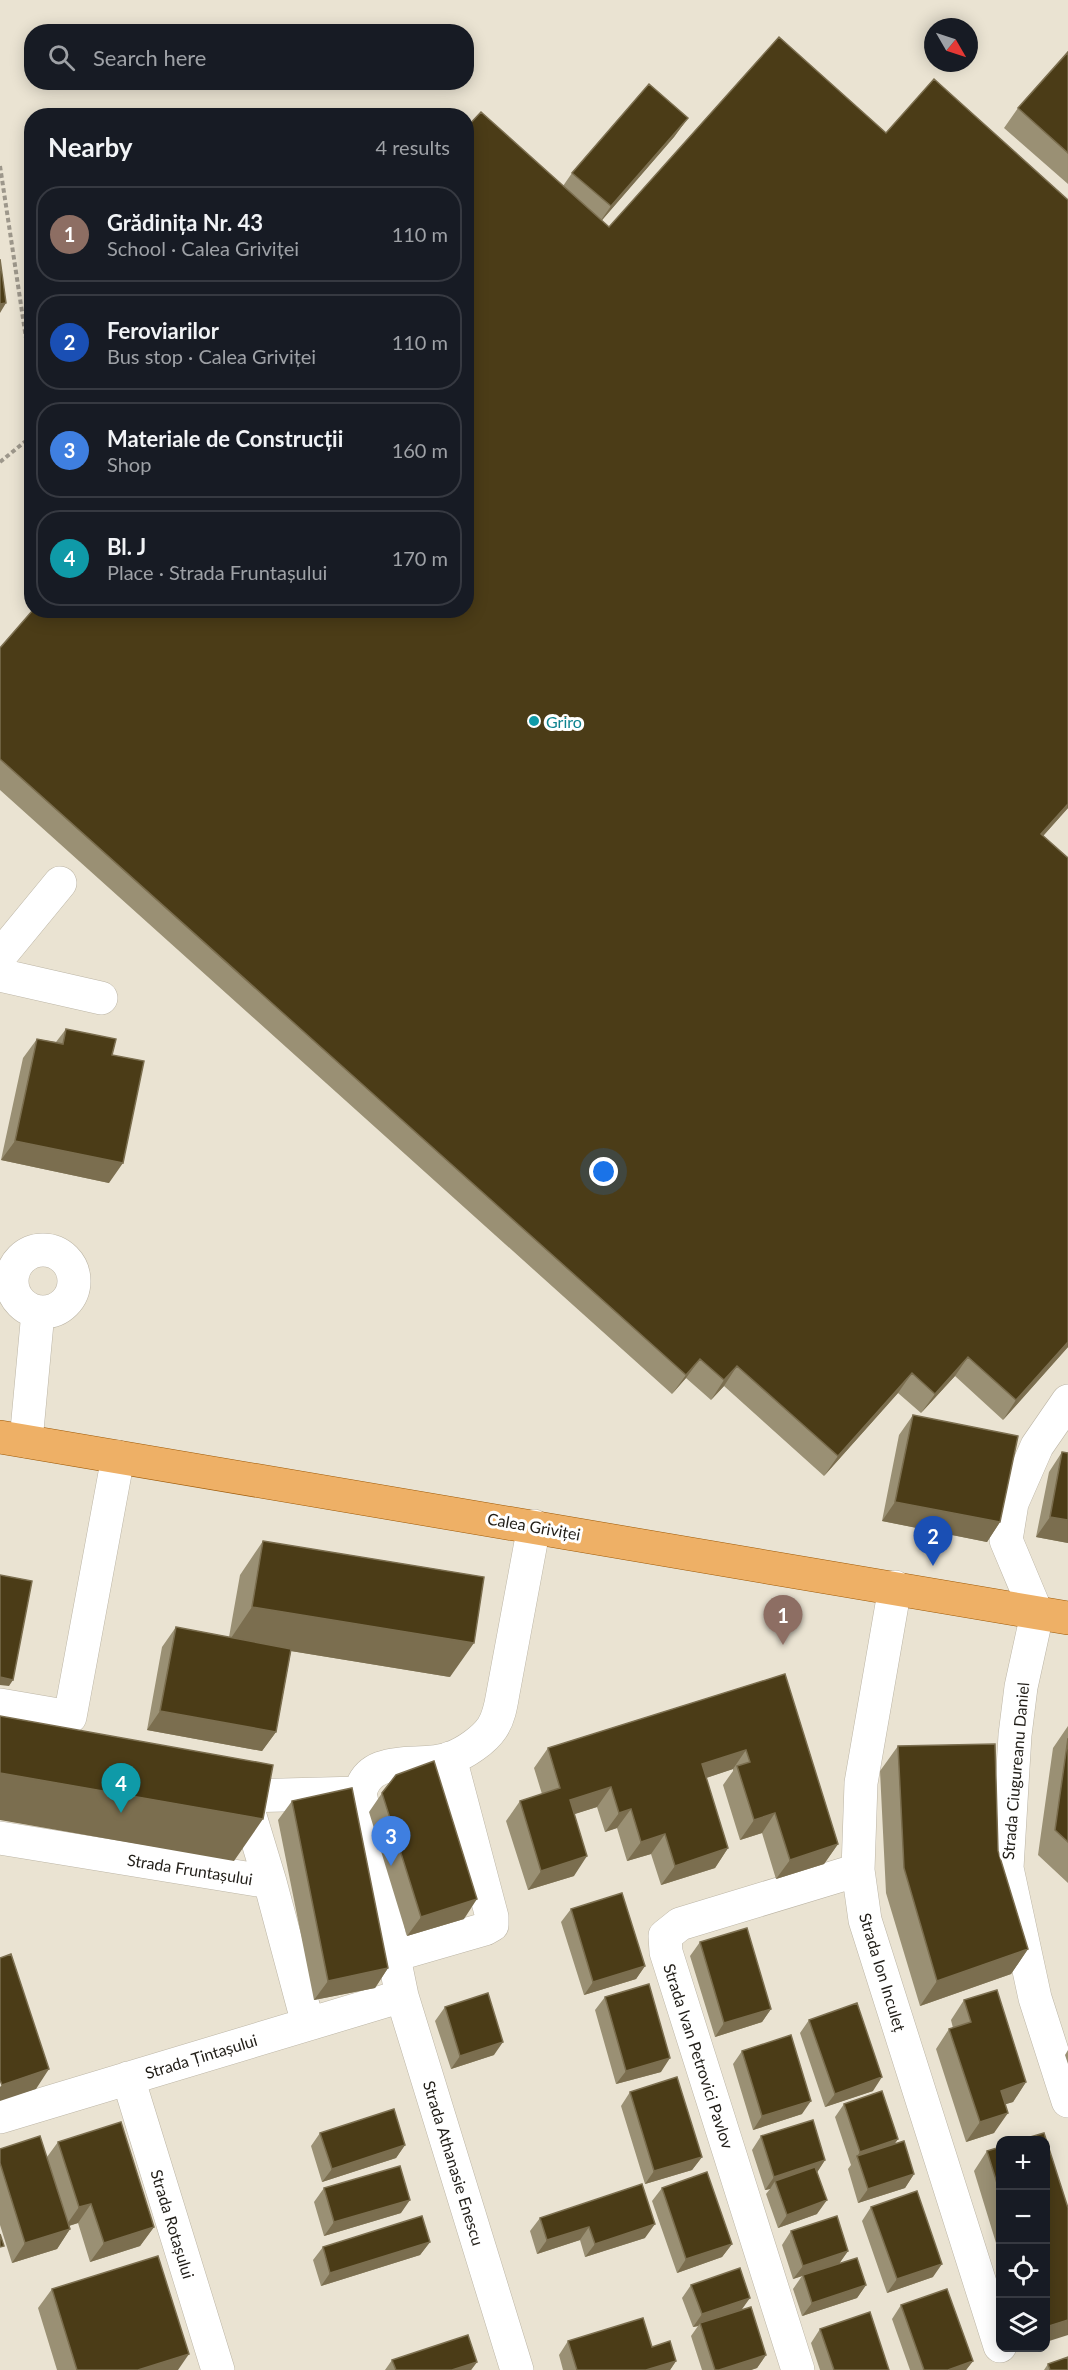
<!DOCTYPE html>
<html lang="en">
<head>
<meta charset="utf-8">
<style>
  body { margin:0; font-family:Lato,sans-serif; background:#20242c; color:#f1f3f6 }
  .controls { position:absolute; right:18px; bottom:18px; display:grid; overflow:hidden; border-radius:12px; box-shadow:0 3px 15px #0003 }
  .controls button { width:54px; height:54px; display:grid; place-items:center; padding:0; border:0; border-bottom:2px solid #363941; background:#171b24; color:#f1f3f6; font:30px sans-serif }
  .compass { position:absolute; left:924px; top:18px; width:54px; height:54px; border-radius:50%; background:#171b24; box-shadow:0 3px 15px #0003; rotate:129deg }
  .you { position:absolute; left:604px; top:1172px; width:21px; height:21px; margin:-15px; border:4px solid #fff; border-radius:50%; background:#1a73e8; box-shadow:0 0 0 9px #1a73e833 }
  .badge { display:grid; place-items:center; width:39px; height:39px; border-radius:50%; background:#b45309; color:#fff; font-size:20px; font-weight:700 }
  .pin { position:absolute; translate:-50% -50px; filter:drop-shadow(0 2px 3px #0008) }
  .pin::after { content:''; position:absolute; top:32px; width:21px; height:18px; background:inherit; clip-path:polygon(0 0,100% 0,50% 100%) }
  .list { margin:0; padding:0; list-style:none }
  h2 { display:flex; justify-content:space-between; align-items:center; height:78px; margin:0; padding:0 24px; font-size:26px }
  h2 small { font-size:20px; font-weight:400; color:#9ea1a6 }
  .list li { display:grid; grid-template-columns:39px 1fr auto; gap:18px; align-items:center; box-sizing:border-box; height:96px; margin:0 12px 12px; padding:0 12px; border:2px solid #363941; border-radius:24px }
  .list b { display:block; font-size:22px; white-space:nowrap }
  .list p { margin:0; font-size:20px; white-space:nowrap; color:#9ea1a6 }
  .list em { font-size:20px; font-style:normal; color:#9ea1a6 }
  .icon { flex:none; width:33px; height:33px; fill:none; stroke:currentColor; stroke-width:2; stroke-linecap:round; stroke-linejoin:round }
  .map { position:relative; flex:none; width:1068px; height:2370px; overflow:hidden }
  .search { position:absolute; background:#171b24; box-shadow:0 3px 15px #0003; left:24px; top:24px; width:450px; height:66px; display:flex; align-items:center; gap:15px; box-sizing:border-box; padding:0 21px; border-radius:24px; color:#9ea1a6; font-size:22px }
  .panel { position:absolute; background:#171b24; box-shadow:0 3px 15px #0003; left:24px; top:108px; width:450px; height:510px; border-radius:24px }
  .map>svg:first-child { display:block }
</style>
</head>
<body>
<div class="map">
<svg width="1068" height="2370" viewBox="0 0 1068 2370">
  <rect width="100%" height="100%" fill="#eae3d2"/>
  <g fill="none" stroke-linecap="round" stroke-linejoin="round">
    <g stroke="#bcb5a5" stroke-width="34">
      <path id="minor" d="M0 956 60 883
        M0 975 101 998
        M12 1281a31 31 0 1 1 62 0a31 31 0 1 1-62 0Z
        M1068 1401 1037 1446 1012 1503 1006 1540 1037 1614 1021 1687 1015 1735 1007 1868 1035 1998 1068 2101
        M26 1441 38 1312
        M895 1587 861 1783 858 1870 865 1920 1000 2346
        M0 1705 70 1717 118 1457
        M0 1838 270 1882 308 2024
        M270 1882 244 1796 360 1793
        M395 1955 485 1929 492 1925V1917L450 1758
        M128 2078 218 2370
        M0 2117 402 1996
        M517 2370 402 1996 360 1793C370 1751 421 1770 451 1758 465 1753 484 1740 492 1728 499 1718 501 1705 503 1693L534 1526
        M798 2370 666 1952 665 1936 680 1924 858 1870"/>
    </g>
    <g stroke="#9e5a08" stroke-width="34">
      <path id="major" d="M0 1437 1068 1618"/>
    </g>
    <path stroke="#9d978b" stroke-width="4" stroke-dasharray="4.5 3" stroke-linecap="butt" d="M0 166 32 378
      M0 462 32 436"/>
    <use href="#minor" stroke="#fff" stroke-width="33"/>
    <use href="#major" stroke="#eeb066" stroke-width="33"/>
  </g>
  <path fill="#9a9074" d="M1068 52V184L1004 128 1018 108Z
    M688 118 674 137 601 221 609 227 886 133 1068 200V808L1043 836 1068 858V1347L1003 1420 955 1376 921 1413 898 1393 824 1476 724 1386 711 1400 686 1378 672 1394 0 790V648L563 186 572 173Z
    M66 1029 112 1055 109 1183 1 1160 23 1058 37 1039 56 1042Z
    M913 1415 1000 1522 987 1542 882 1521 899 1435Z
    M1062 1452 1068 1453V1543L1036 1537 1049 1472Z
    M263 1541 450 1677 291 1651 276 1732 262 1751 147 1730 162 1647 176 1627 229 1637 240 1575Z
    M785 1674 838 1844 824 1864 776 1879 762 1833 740 1840 723 1785 733 1771V1769L706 1778 728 1848 715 1868 661 1885 651 1854 627 1861 617 1828 605 1832 597 1807 574 1814V1876L528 1890 506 1821 520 1801 542 1794 534 1768 548 1748Z
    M1068 1726V1883L1038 1855 1053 1748Z
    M898 1746 998 1851 1028 1949 1011 1974 920 2006 886 1893 880 1771Z
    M382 1793 464 1919 407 1936 369 1812Z
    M292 1801 388 1968 375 1988 314 2000 278 1820Z
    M571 1909 645 1966 636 1979 584 1995 561 1922Z
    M700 1942 771 2009 762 2022 715 2037 690 1956Z
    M605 1997 661 2072 616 2084 595 2010Z
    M964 2000 1026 2082 1013 2102 1005 2104 994 2133 966 2142 936 2049 949 2029 953 2028 951 2020Z
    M445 2007 494 2055 451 2069 435 2021Z
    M809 2020 873 2091 825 2107 800 2033Z
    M1068 2050V2064L1065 2055Z
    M742 2051 802 2114 753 2130 733 2064Z
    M630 2092 702 2157 692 2170 645 2184 621 2106Z
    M844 2104 898 2139 894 2144 914 2174 905 2188 858 2203 848 2169 851 2165 835 2117Z
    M320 2133 405 2145 396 2158 322 2182 311 2146Z
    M761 2136 825 2160 817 2172V2214L778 2228 766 2194 770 2189 765 2190 752 2150Z
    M58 2142 154 2227 140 2246 90 2262 78 2223 69 2226 70 2229 57 2249 12 2263 0 2225V2149L47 2157Z
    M1000 2147V2256L974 2171 987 2151Z
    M324 2188 401 2213 324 2236 314 2202Z
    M662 2188 732 2244 722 2257 677 2273 652 2201Z
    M871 2207 933 2277 887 2293 862 2221Z
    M540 2218 645 2238 585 2257 580 2240 537 2254 530 2231Z
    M791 2231 848 2251 839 2263 866 2285 857 2298 802 2316 793 2289 802 2276 793 2279 782 2245Z
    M430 2242 420 2255 321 2286 313 2260 323 2247Z
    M691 2285 741 2310 766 2355 757 2368 751 2370H702L691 2336 698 2326 693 2327 682 2298Z
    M52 2289 178 2370H57L38 2308Z
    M901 2305 973 2361 966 2370H910L892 2319Z
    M820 2329 889 2370H820L811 2343Z
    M568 2341 652 2347 676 2361 670 2370H563L559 2355Z
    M392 2360 477 2362 471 2370H385Z
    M1048 2364 1068 2370H1044Z"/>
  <path fill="#7b6e4f" d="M688 118 674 137 597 226 611 206Z
    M6 303 0 313V304Z
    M1068 804V808L1027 854 1041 834Z
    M15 1141 123 1163 109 1183 1 1160Z
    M1068 1342V1347L1003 1420 1016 1400Z
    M968 1357 955 1376 921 1413 935 1394Z
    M700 1359 686 1378 672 1394 686 1375Z
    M737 1366 724 1386 711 1400 724 1380Z
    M912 1373 898 1393 824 1476 838 1456Z
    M895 1502 1000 1522 987 1542 882 1521Z
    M1050 1517 1068 1520V1543L1036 1537Z
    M252 1607 474 1643 450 1677 229 1641Z
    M0 1677 13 1680 9 1686 0 1685Z
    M160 1711 276 1732 262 1751 147 1730Z
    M746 1750 733 1769 688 1784 702 1764Z
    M0 1773 263 1819 234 1861 0 1820Z
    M611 1787 597 1807 556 1820 570 1800Z
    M631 1809 617 1828 605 1832 619 1813Z
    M775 1813 762 1833 740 1840 754 1820Z
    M665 1834 651 1854 627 1861 641 1842Z
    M838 1844 824 1864 776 1879 790 1860Z
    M728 1848 715 1868 661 1885 675 1866Z
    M587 1856 574 1876 528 1890 541 1871Z
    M477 1899 464 1919 407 1936 421 1917Z
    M1028 1949 1011 1974 920 2006 937 1981Z
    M645 1966 636 1979 584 1995 593 1982Z
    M388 1968 375 1988 314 2000 328 1981Z
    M771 2009 762 2022 715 2037 724 2023Z
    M503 2042 494 2055 451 2069 460 2056Z
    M670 2058 661 2072 616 2084 626 2071Z
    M49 2069 36 2089 0 2101V2087L2 2085Z
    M882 2077 873 2091 825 2107 835 2094Z
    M1026 2082 1013 2102 987 2110 1001 2091Z
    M811 2101 802 2114 753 2130 762 2116Z
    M1008 2113 994 2133 966 2142 980 2122Z
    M898 2139 889 2152 857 2156 851 2165 860 2152Z
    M405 2145 396 2158 322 2182 332 2169Z
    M702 2157 692 2170 645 2184 654 2171Z
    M825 2160 816 2174 775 2181 770 2189 765 2190 774 2177Z
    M914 2174 905 2188 858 2203 868 2189Z
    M410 2200 401 2213 324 2236 334 2222Z
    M827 2200 817 2214 778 2228 787 2215Z
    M91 2204 78 2223 65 2227 79 2207Z
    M655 2224 645 2238 585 2257 595 2244Z
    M154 2227 140 2246 90 2262 104 2243Z
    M589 2227 580 2240 537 2254 547 2240Z
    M70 2229 57 2249 12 2263 25 2243Z
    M430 2242 420 2255 321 2286 330 2273Z
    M732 2244 722 2257 677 2273 686 2259Z
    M848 2251 839 2264 793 2279 803 2266Z
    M942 2264 933 2277 887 2293 897 2279Z
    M866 2285 857 2298 802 2316 812 2303Z
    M750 2298 740 2312 700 2323 698 2326 693 2327 702 2314Z
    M1068 2320V2335L1046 2342V2327Z
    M189 2354 178 2370H138Z
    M766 2355 757 2368 751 2370H719Z
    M676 2361 670 2370H646Z
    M973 2361 966 2370H948Z
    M477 2362 471 2370H452Z"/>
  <path fill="#4b3c17" stroke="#7b6e4f" stroke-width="1.5" d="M779 37 886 133 934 79 1068 200V804L1041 834 1068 858V1342L1016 1400 968 1357 935 1394 912 1373 838 1456 737 1366 724 1380 700 1359 686 1375 0 759V648L33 610H466V128L481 112 609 227Z
    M1068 52V153L1018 108Z
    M649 84 688 118 611 206 572 173Z
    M0 259 6 303 0 304Z
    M66 1029 116 1039 112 1055 144 1061 123 1163 15 1141 37 1039 63 1044Z
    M913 1415 1018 1436 1000 1522 895 1502Z
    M1062 1452 1068 1453V1520L1050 1517Z
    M263 1541 484 1577 474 1643 252 1607Z
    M0 1575 32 1581 13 1680 0 1677Z
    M176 1627 291 1649 276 1732 160 1711Z
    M785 1674 838 1844 790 1860 775 1813 754 1820 737 1766 750 1762 746 1750 702 1764 728 1848 675 1866 665 1834 641 1842 631 1809 619 1813 611 1787 570 1800 587 1856 541 1871 520 1801 560 1788 548 1748Z
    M0 1716 273 1765 263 1819 0 1773Z
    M1068 1738V1842L1055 1830Z
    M995 1744 998 1851 1028 1949 937 1981 904 1868 898 1746Z
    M434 1761 477 1899 421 1917 382 1793 396 1775Z
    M352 1788 388 1968 328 1981 292 1801Z
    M622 1893 645 1966 593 1982 571 1909Z
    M747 1928 771 2009 724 2023 700 1942Z
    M11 1954 49 2069 2 2085 0 2080V1958Z
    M649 1984 670 2058 626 2071 605 1997Z
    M997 1990 1026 2082 1001 2091 1008 2113 980 2122 949 2029 971 2022 964 2000Z
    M488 1993 503 2042 460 2056 445 2007Z
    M857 2003 882 2077 835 2094 809 2020Z
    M791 2035 811 2101 762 2116 742 2051Z
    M677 2077 702 2157 654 2171 630 2092Z
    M882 2091 898 2139 860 2152 844 2104Z
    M394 2109 405 2145 332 2169 320 2133Z
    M813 2120 825 2160 774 2177 761 2136Z
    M121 2122 154 2227 104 2243 91 2204 79 2207 58 2142Z
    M1044 2133 1068 2208V2320L1046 2327V2140H1020Z
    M40 2136 70 2229 25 2243 0 2163V2149Z
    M904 2141 914 2174 868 2189 857 2156Z
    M1000 2147V2193L987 2151Z
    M400 2166 410 2200 334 2222 324 2188Z
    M815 2167 827 2200 787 2215 775 2181Z
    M707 2172 732 2244 686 2259 662 2188Z
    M642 2184 655 2224 595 2244 589 2227 547 2240 540 2218Z
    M917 2191 942 2264 897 2279 871 2207Z
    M422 2216 430 2242 330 2273 323 2247Z
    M837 2216 848 2251 803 2266 791 2231Z
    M0 2234 4 2246 0 2247Z
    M158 2256 189 2354 138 2370H77L52 2289Z
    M857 2258 866 2285 812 2303 803 2275Z
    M740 2268 750 2298 702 2314 691 2285Z
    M947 2289 973 2361 948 2370H924L901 2305Z
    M751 2307 766 2355 719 2370H715L700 2323Z
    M870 2312 889 2370H834L820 2329Z
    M643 2318 652 2347 670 2341 676 2361 646 2370H577L568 2341Z
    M468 2335 477 2362 452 2370H396L392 2360Z
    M1068 2357V2370H1050L1048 2364Z"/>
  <circle fill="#0f9aa8" stroke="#fff" stroke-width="2" cx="534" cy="721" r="6"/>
  <g text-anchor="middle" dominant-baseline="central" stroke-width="6" stroke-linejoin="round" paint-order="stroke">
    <g font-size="16" fill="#0d838f" stroke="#fff" text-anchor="start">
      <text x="546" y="721">Griro</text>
    </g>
    <g font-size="16" fill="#201d17" stroke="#fff">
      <text transform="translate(534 1526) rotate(10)">Calea Griviței</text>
      <text transform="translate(1015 1771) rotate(-85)">Strada Ciugureanu Daniel</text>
      <text transform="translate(190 1869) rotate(9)">Strada Fruntașului</text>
      <text transform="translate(883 1972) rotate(73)">Strada Ion Inculeț</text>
      <text transform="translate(201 2056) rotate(-17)">Strada Țintașului</text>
      <text transform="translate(699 2056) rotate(72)">Strada Ivan Petrovici Pavlov</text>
      <text transform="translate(454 2163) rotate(73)">Strada Athanasie Enescu</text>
      <text transform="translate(173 2224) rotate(73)">Strada Rotașului</text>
    </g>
  </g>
</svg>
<div class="controls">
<button>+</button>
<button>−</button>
<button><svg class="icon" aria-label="locate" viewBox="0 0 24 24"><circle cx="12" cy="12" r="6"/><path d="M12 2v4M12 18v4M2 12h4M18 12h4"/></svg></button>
<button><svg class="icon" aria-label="layers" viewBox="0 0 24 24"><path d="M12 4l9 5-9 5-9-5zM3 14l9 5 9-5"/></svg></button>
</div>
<svg class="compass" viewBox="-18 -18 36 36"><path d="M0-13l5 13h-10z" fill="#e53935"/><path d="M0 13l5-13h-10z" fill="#9ea1a6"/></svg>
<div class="you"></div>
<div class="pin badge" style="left:783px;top:1645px;background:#8d6e63">1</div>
<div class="pin badge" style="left:933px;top:1566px;background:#1a4fb4">2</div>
<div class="pin badge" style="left:391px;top:1866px;background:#3f7fe0">3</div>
<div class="pin badge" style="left:121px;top:1813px;background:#0f9aa8">4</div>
<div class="search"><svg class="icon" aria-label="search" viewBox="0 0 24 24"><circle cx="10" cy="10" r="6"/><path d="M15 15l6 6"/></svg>Search here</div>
<section class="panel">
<h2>Nearby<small>4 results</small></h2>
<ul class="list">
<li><span class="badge" style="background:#8d6e63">1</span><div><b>Grădinița Nr. 43</b><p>School · Calea Griviței</p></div><em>110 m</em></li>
<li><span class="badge" style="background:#1a4fb4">2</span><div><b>Feroviarilor</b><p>Bus stop · Calea Griviței</p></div><em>110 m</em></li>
<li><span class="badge" style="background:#3f7fe0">3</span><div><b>Materiale de Construcții</b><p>Shop</p></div><em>160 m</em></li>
<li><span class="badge" style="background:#0f9aa8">4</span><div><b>Bl. J</b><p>Place · Strada Fruntașului</p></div><em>170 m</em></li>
</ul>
</section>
</div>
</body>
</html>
